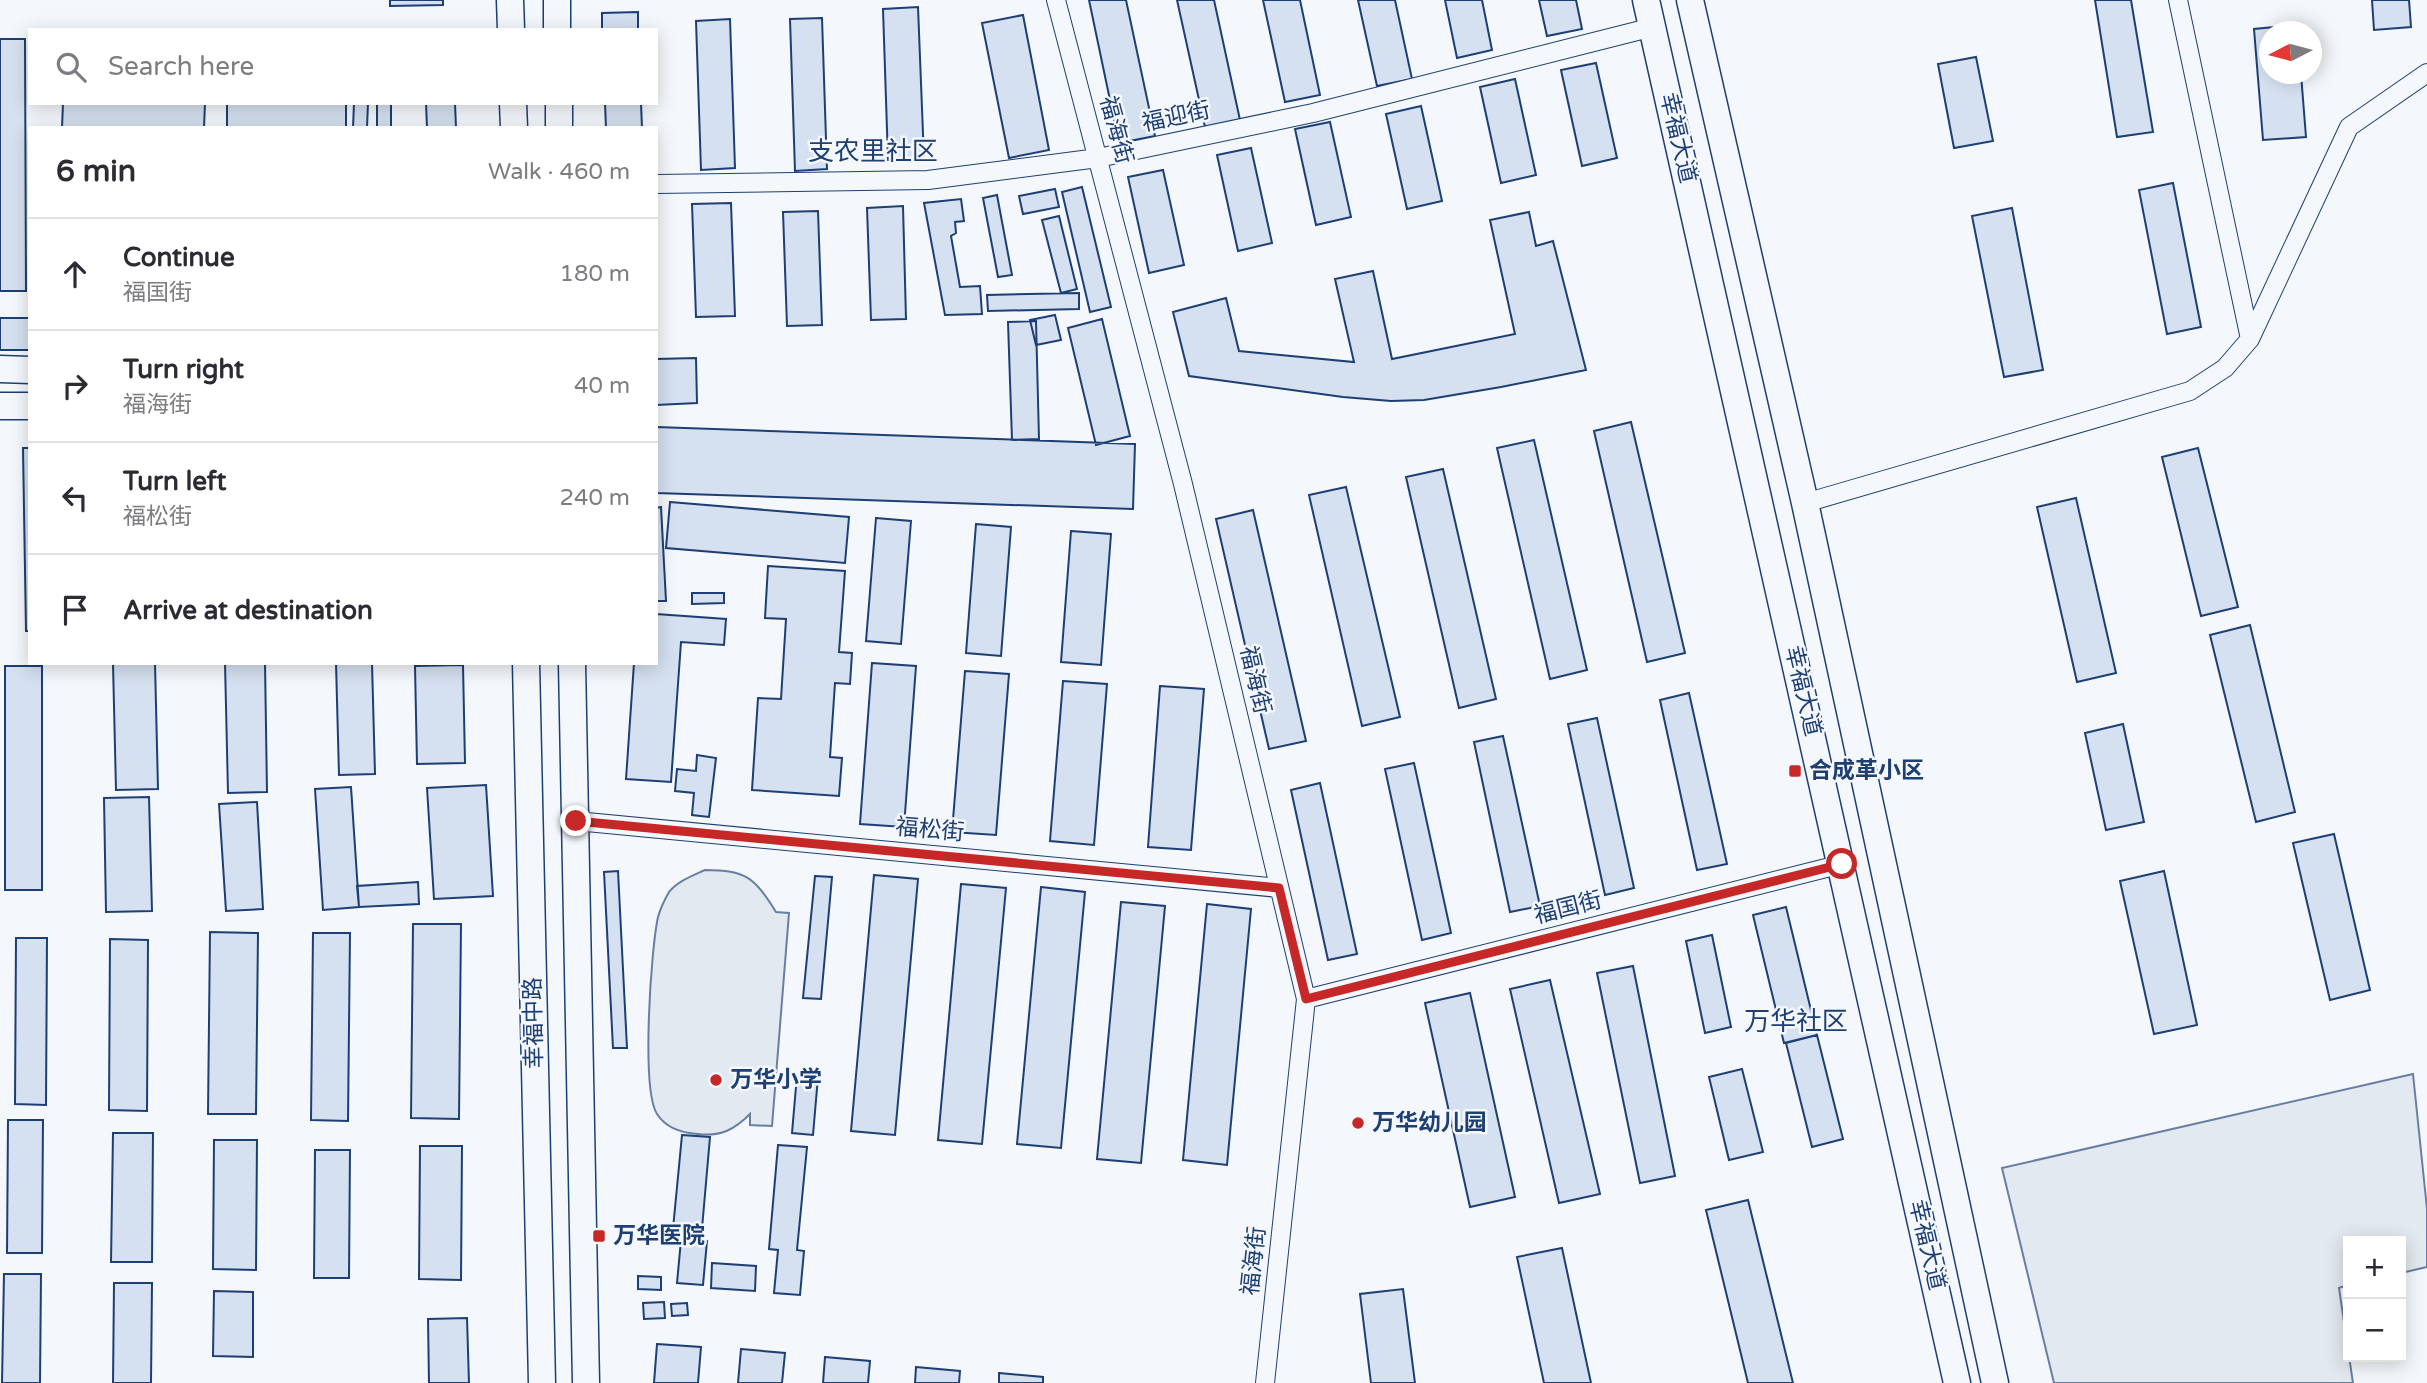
<!DOCTYPE html>
<html lang="en">
<head>
<meta charset="utf-8">
<style>
  body { margin:0; font-family:"Varela Round","Noto Sans SC",sans-serif; background:#f2f2f3; color:#2b2b33 }
  .controls { position:absolute; right:21px; bottom:21px; display:grid; overflow:hidden; border-radius:0px; box-shadow:0 4px 18px #0003 }
  .controls button { width:63px; height:63px; display:grid; place-items:center; padding:0; border:0; border-bottom:2px solid #e1e1e2; background:#fff; color:#2b2b33; font:35px sans-serif }
  .compass { position:absolute; left:2259px; top:21px; width:63px; height:63px; border-radius:50%; background:#fff; box-shadow:0 4px 18px #0003; rotate:264deg }
  .stop { position:absolute; width:21px; height:21px; margin:-16px; border:5px solid #c62828; border-radius:50%; background:#fff }
  .stop.end { background:#c62828; border-color:#fff; box-shadow:0 2px 7px #0008 }
  .list { margin:0; padding:0; list-style:none }
  h2 { display:flex; justify-content:space-between; align-items:center; height:91px; margin:0; padding:0 28px; font-size:30px }
  h2 small { font-size:23px; font-weight:400; color:#7c7c81 }
  .list li { display:grid; grid-template-columns:46px 1fr auto; gap:21px; align-items:center; box-sizing:border-box; height:112px; padding:0 28px; border-top:2px solid #e1e1e2 }
  .list b { display:block; font-size:26px; white-space:nowrap }
  .list p { margin:0; font-size:23px; white-space:nowrap; color:#7c7c81 }
  .list em { font-size:23px; font-style:normal; color:#7c7c81 }
  .icon { flex:none; width:38px; height:38px; fill:none; stroke:currentColor; stroke-width:2; stroke-linecap:round; stroke-linejoin:round }
  .map { position:relative; flex:none; width:2427px; height:1383px; overflow:hidden }
  .search { position:absolute; background:#fff; box-shadow:0 4px 18px #0003; left:28px; top:28px; width:630px; height:77px; display:flex; align-items:center; gap:18px; box-sizing:border-box; padding:0 24px; border-radius:0px; color:#7c7c81; font-size:26px }
  .panel { position:absolute; background:#fff; box-shadow:0 4px 18px #0003; left:28px; top:126px; width:630px; height:539px; border-radius:0px }
  .map>svg:first-child { display:block }
</style>
</head>
<body>
<div class="map">
<svg width="2427" height="1383" viewBox="0 0 2427 1383">
  <rect width="100%" height="100%" fill="#f4f7fb"/>
  <path fill="#e3e9f0" stroke="#687fa3" stroke-width="2" d="M705 870C746 870 754 877 776 912L789 913 772 1126 750 1125V1114C735 1129 721 1137 698 1134 682 1133 666 1128 657 1114 641 1089 651 949 658 917 660 910 665 899 669 892 678 881 692 876 705 870Z
    M2413 1074 2427 1209V1267L2401 1273V1241H2348V1285L2339 1288 2353 1383H2054L2002 1168Z"/>
  <path fill="#d5e0f0" stroke="#1d3f73" stroke-width="2" d="M390 0H443V5L390 6Z
    M1089 0H1126L1155 136 1119 143Z
    M1177 0H1214L1240 120 1205 127Z
    M1263 0H1300L1320 95 1285 102Z
    M1358 0H1395L1412 79 1377 86Z
    M1445 0H1482L1492 50 1457 58Z
    M1539 0H1576L1582 29 1547 36Z
    M2095 0H2131L2153 132 2117 137Z
    M2372 0H2409L2411 27 2374 30Z
    M918 7 924 159 888 160 883 9Z
    M638 12V30H602V13Z
    M1023 15 1049 150 1009 158 982 23Z
    M822 18 827 169 795 171 790 19Z
    M730 19 735 168 701 170 696 21Z
    M2297 25V32H2270V74H2301L2306 137 2263 140 2254 29Z
    M0 39H25L26 291H0Z
    M1976 57 1993 141 1954 148 1938 64Z
    M1596 63 1617 158 1582 166 1561 70Z
    M1515 79 1536 175 1501 183 1480 87Z
    M63 103H205L204 128H62Z
    M227 103H346V128H227Z
    M354 103H368L367 128H353Z
    M377 103H391V128H377Z
    M426 103H455L456 128H427Z
    M605 103H641L642 128H606Z
    M1421 106 1442 201 1407 209 1386 114Z
    M1330 122 1351 217 1316 225 1295 129Z
    M1251 148 1272 243 1238 251 1217 155Z
    M1163 170 1184 265 1149 273 1128 177Z
    M2173 183 2201 327 2167 334 2139 190Z
    M1082 187 1111 307 1090 312 1062 192Z
    M1055 189 1059 207 1023 214 1019 196Z
    M997 195 1012 275 998 277 983 198Z
    M961 199 964 221 955 222 956 233 951 236 960 287 980 286 982 314 945 315 924 203Z
    M731 203 735 316 696 317 692 204Z
    M903 206 906 319 871 320 867 208Z
    M2012 208 2043 370 2004 377 1972 216Z
    M818 211 822 325 787 326 783 212Z
    M1529 212 1536 246 1553 241 1586 370 1501 387 1424 400 1391 401 1343 397 1189 376 1173 312 1226 298 1239 351 1354 362 1335 279 1373 271 1392 359 1515 334 1490 220Z
    M1059 216 1077 289 1061 293 1042 220Z
    M1079 293V309L988 311 987 295Z
    M1055 315 1061 340 1036 345 1030 320Z
    M0 318H30V350H0Z
    M1102 319 1130 436 1096 445 1068 328Z
    M1036 321 1039 439 1012 440 1008 322Z
    M696 358 697 403 656 405V359Z
    M1631 422 1685 653 1647 662 1594 431Z
    M656 427 1135 444 1133 509 656 493Z
    M1534 440 1587 670 1550 679 1497 448Z
    M23 448H30V631H26Z
    M2198 448 2238 607 2201 616 2162 457Z
    M1443 469 1496 699 1459 708 1406 477Z
    M1346 487 1400 717 1362 726 1309 495Z
    M2076 498 2116 673 2077 682 2037 507Z
    M670 502 849 517 845 563 666 548Z
    M661 507 666 601H656V508Z
    M1253 510 1306 741 1269 749 1216 519Z
    M876 518 911 521 901 644 866 641Z
    M976 524 1011 527 1001 656 966 653Z
    M1071 531 1111 534 1101 665 1061 662Z
    M768 566 845 571 839 652 852 653 850 684 835 683 830 757 842 758 839 796 752 790 758 698 781 699 786 619 765 618Z
    M692 593H724V603L692 604Z
    M656 614 726 619 724 645 681 642 671 782 626 779 634 663H656Z
    M2250 625 2295 812 2256 822 2210 635Z
    M155 663 158 789 116 790 113 664Z
    M225 663H265L267 792 228 793Z
    M336 663H372L375 774 339 775Z
    M872 663 916 666 904 827 860 824Z
    M463 665 465 763 417 764 415 666Z
    M5 666H42V890H5Z
    M965 671 1009 674 996 835 952 832Z
    M1063 681 1107 684 1094 845 1050 841Z
    M1160 686 1204 689 1191 850 1148 847Z
    M1689 693 1727 864 1697 870 1660 700Z
    M1597 718 1634 888 1605 895 1568 724Z
    M2123 724 2144 822 2106 830 2085 733Z
    M1503 736 1540 906 1510 912 1474 742Z
    M697 755 716 758 709 817 692 815 694 793 675 791 677 769 696 771Z
    M1414 763 1451 933 1422 940 1385 769Z
    M1320 783 1357 954 1328 960 1291 790Z
    M486 785 493 896 434 899 427 788Z
    M351 787 359 907 323 910 315 789Z
    M149 797 152 911 106 912 104 798Z
    M257 802 263 909 226 911 219 804Z
    M2334 834 2370 990 2330 1000 2293 843Z
    M618 871 627 1048H613L604 872Z
    M2164 871 2197 1025 2154 1034 2120 881Z
    M874 875 918 879 895 1135 851 1131Z
    M815 876 832 877 821 999 803 998Z
    M418 882 419 904 359 907 357 886Z
    M961 884 1006 888 982 1144 938 1140Z
    M1041 887 1085 892 1061 1148 1017 1144Z
    M1121 902 1165 906 1141 1163 1097 1159Z
    M1207 904 1251 909 1227 1165 1183 1160Z
    M1786 907 1817 1035 1784 1043 1753 915Z
    M413 924H461L459 1119 411 1118Z
    M210 932 258 933 256 1114H208Z
    M313 933H350L348 1121 311 1120Z
    M1712 935 1731 1027 1705 1033 1686 941Z
    M16 938H47L46 1105 15 1104Z
    M110 939 148 940 147 1111 109 1110Z
    M1633 966 1675 1176 1640 1183 1597 973Z
    M1550 980 1600 1194 1559 1203 1510 989Z
    M1470 993 1515 1197 1470 1207 1425 1003Z
    M1817 1035 1843 1139 1812 1147 1786 1043Z
    M1742 1069 1763 1152 1729 1160 1709 1077Z
    M797 1075 818 1077 813 1135 792 1133Z
    M8 1120H43L42 1253H7Z
    M113 1133H153L152 1262H111Z
    M682 1135 710 1137 701 1240 707 1241 703 1285 677 1283 681 1240 672 1239Z
    M214 1140H257L256 1270 213 1269Z
    M778 1145 807 1147 797 1250 804 1251 800 1295 774 1293 778 1250 769 1249Z
    M420 1146H462L461 1280 419 1279Z
    M315 1150H350L349 1278H314Z
    M1748 1200 1793 1383H1748L1706 1210Z
    M1562 1248 1591 1383H1544L1517 1257Z
    M712 1263 756 1266 755 1291 711 1288Z
    M4 1274H41L40 1383H2Z
    M638 1276 661 1277V1290L638 1289Z
    M114 1283H152L151 1383H113Z
    M1403 1289 1415 1383H1371L1360 1294Z
    M214 1291 253 1292V1357L213 1356Z
    M664 1302 665 1318 644 1319 643 1303Z
    M687 1303 688 1315 672 1316 671 1304Z
    M467 1318 469 1383H429L428 1319Z
    M657 1344 701 1347 698 1383H654Z
    M741 1349 785 1353 782 1383H738Z
    M825 1357 870 1361 868 1383H823Z
    M916 1367 960 1371 959 1383H915Z
    M999 1373 1043 1377V1383H999Z"/>
  <g fill="none" stroke-linecap="round" stroke-linejoin="round">
    <g stroke="#1d3f73" stroke-width="20">
      <path id="street" d="M1056 0 1183 484 1306 999 1265 1383
        M2178 0 2250 339
        M656 184 928 180 1098 158 1313 113 1653 27
        M1805 503 2190 391 2225 368 2250 339 2349 127 2427 73
        M576 821 1279 888
        M1306 999 1842 864"/>
    </g>
    <g stroke="#1d3f73" stroke-width="29">
      <path id="secondary" d="M510 0 511 30
        M557 0V30
        M1646 0 1957 1383
        M1690 0 1805 503 1995 1383
        M513 103 514 128
        M559 103V128
        M0 369 30 370
        M0 406H30
        M526 663 542 1383
        M572 663 586 1383"/>
    </g>
    <use href="#street" stroke="#f4f7fb" stroke-width="18"/>
    <use href="#secondary" stroke="#f4f7fb" stroke-width="26"/>
  </g>
  <g fill="none" stroke-linecap="round" stroke-linejoin="round">
    <path stroke="#c62828" stroke-width="9" d="M576 821 1279 888 1306 999 1842 864"/>
  </g>
  <g fill="#c62828" stroke="#f4f7fb" stroke-width="2.5">
    <rect x="1788" y="764" width="14" height="14" rx="3.5"/>
    <circle cx="716" cy="1080" r="7"/>
    <circle cx="1358" cy="1123" r="7"/>
    <rect x="592" y="1229" width="14" height="14" rx="3.5"/>
  </g>
  <g text-anchor="middle" dominant-baseline="central" stroke-width="5" stroke-linejoin="round" paint-order="stroke">
    <g font-size="23" fill="#1d3f73" stroke="#f4f7fb">
      <text transform="translate(1176 117) rotate(-12)">福迎街</text>
      <text transform="translate(1116 130) rotate(75)">福海街</text>
      <text transform="translate(1678 138) rotate(77)">幸福大道</text>
      <text transform="translate(1255 680) rotate(77)">福海街</text>
      <text transform="translate(1803 691) rotate(77)">幸福大道</text>
      <text transform="translate(930 830) rotate(5)">福松街</text>
      <text transform="translate(1568 908) rotate(-14)">福国街</text>
      <text transform="translate(534 1023) rotate(-91)">幸福中路</text>
      <text transform="translate(1927 1245) rotate(77)">幸福大道</text>
      <text transform="translate(1254 1261) rotate(-84)">福海街</text>
    </g>
    <g font-size="23" font-weight="bold" fill="#1d3f73" stroke="#f4f7fb" text-anchor="start">
      <text x="1809" y="771">合成革小区</text>
      <text x="730" y="1080">万华小学</text>
      <text x="1372" y="1123">万华幼儿园</text>
      <text x="613" y="1236">万华医院</text>
    </g>
    <g font-size="26" fill="#1d3f73" stroke="#f4f7fb">
      <text x="873" y="151">支农里社区</text>
      <text x="1796" y="1021">万华社区</text>
    </g>
  </g>
</svg>
<div class="controls">
<button>+</button>
<button>−</button>
</div>
<svg class="compass" viewBox="-18 -18 36 36"><path d="M0-13l5 13h-10z" fill="#e53935"/><path d="M0 13l5-13h-10z" fill="#7c7c81"/></svg>
<div class="stop" style="left:1842px;top:864px"></div>
<div class="stop end" style="left:576px;top:821px"></div>
<div class="search"><svg class="icon" aria-label="search" viewBox="0 0 24 24"><circle cx="10" cy="10" r="6"/><path d="M15 15l6 6"/></svg>Search here</div>
<section class="panel">
<h2>6 min<small>Walk · 460 m</small></h2>
<ul class="list">
<li><svg class="icon" aria-label="ahead" viewBox="0 0 24 24"><path d="M12 20V5M6 11l6-6 6 6"/></svg><div><b>Continue</b><p>福国街</p></div><em>180 m</em></li>
<li><svg class="icon" aria-label="right" viewBox="0 0 24 24"><path d="M7 20v-9h11M14 6l5 5-5 5"/></svg><div><b>Turn right</b><p>福海街</p></div><em>40 m</em></li>
<li><svg class="icon" aria-label="left" viewBox="0 0 24 24"><path d="M17 20v-9H6M10 6l-5 5 5 5"/></svg><div><b>Turn left</b><p>福松街</p></div><em>240 m</em></li>
<li><svg class="icon" aria-label="arrive" viewBox="0 0 24 24"><path d="M6 21V4h12l-3 4 3 4H6"/></svg><div><b>Arrive at destination</b></div></li>
</ul>
</section>
</div>
</body>
</html>
